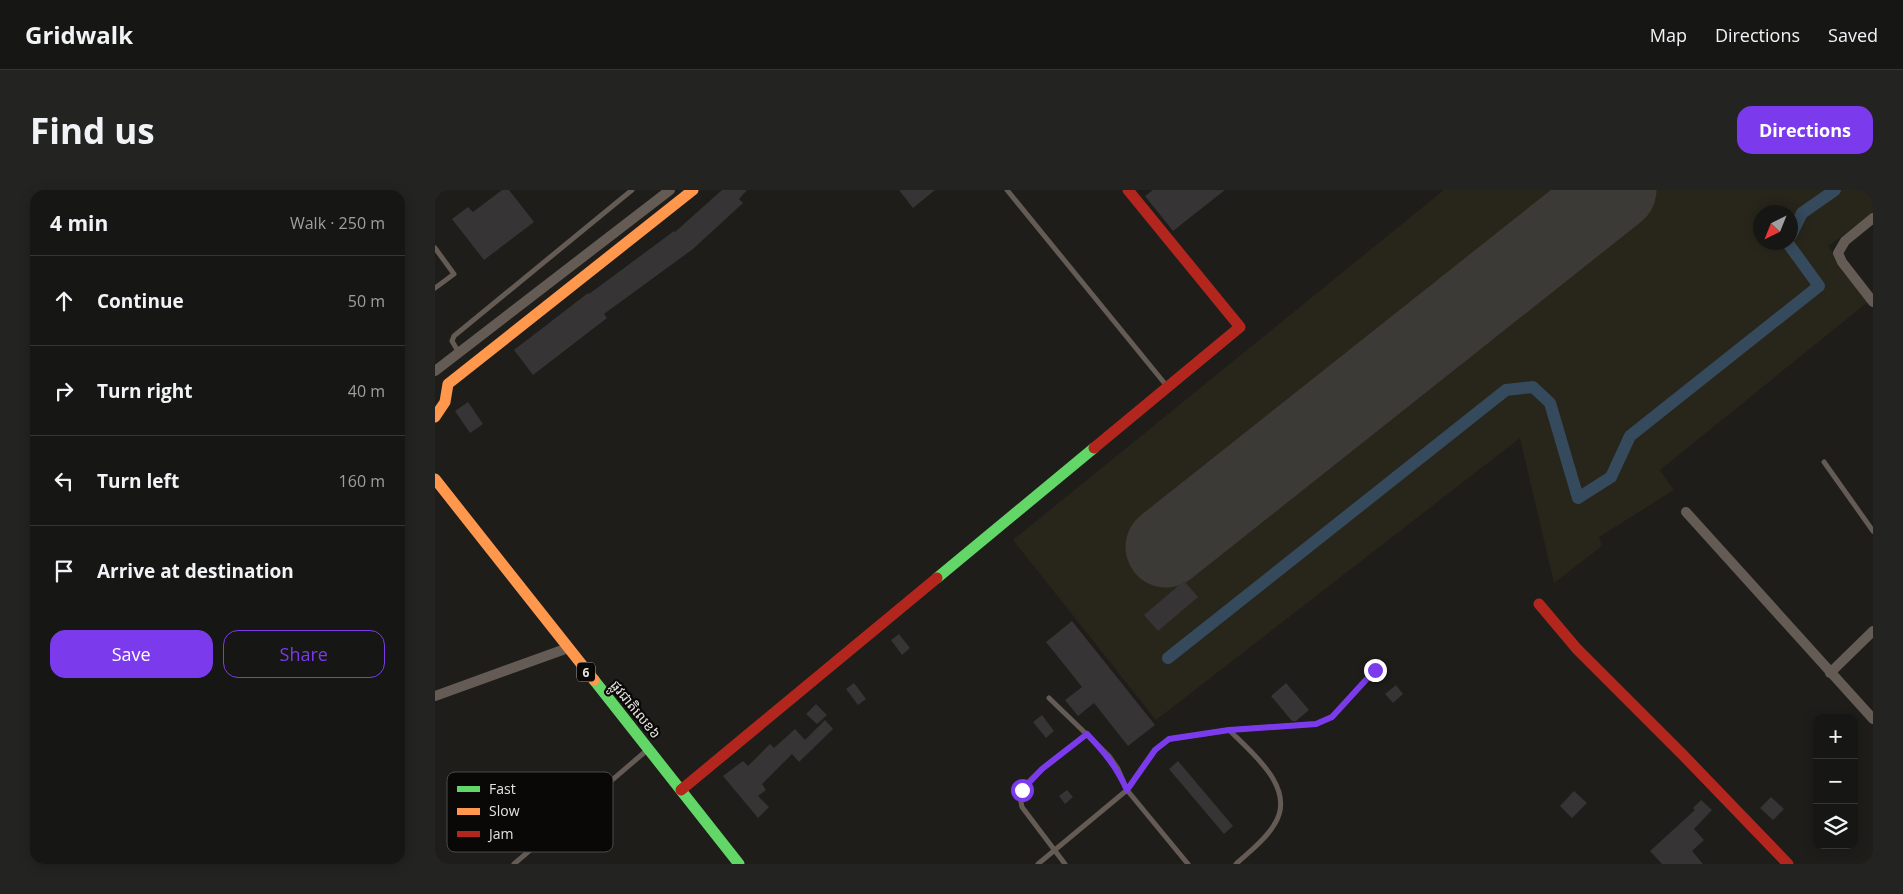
<!DOCTYPE html>
<html lang="en">
<head>
<meta charset="utf-8">
<style>
  body { margin:0; font-family:"Open Sans","Noto Sans Khmer",sans-serif; background:#232322; color:#f1f3f6 }
  .controls { position:absolute; right:15px; bottom:15px; display:grid; overflow:hidden; border-radius:10px; box-shadow:0 2px 12px #0003 }
  .controls button { width:45px; height:45px; display:grid; place-items:center; padding:0; border:0; border-bottom:1px solid #353534; background:#161614; color:#f1f3f6; font:25px sans-serif }
  .compass { position:absolute; left:1318px; top:15px; width:45px; height:45px; border-radius:50%; background:#161614; box-shadow:0 2px 12px #0003; rotate:223deg }
  .stop { position:absolute; width:15px; height:15px; margin:-11px; border:4px solid #7c3aed; border-radius:50%; background:#fff }
  .stop.end { background:#7c3aed; border-color:#fff; box-shadow:0 1px 5px #0008 }
  .list { margin:0; padding:0; list-style:none }
  h2 { display:flex; justify-content:space-between; align-items:center; height:65px; margin:0; padding:0 20px; font-size:21px }
  h2 small { font-size:16px; font-weight:400; color:#9e9fa0 }
  .list li { display:grid; grid-template-columns:32px 1fr auto; gap:15px; align-items:center; box-sizing:border-box; height:90px; padding:0 20px; border-top:1px solid #353534 }
  .list b { display:block; font-size:19px; white-space:nowrap }
  .list em { font-size:16px; font-style:normal; color:#9e9fa0 }
  .actions { display:flex; gap:10px; padding:15px 20px }
  .actions a { flex:1; padding:11px 0; border:1px solid #7c3aed; border-radius:15px; text-align:center; font-size:18px; color:#7c3aed }
  .actions .main { background:#7c3aed; color:#fff }
  .icon { flex:none; width:28px; height:28px; fill:none; stroke:currentColor; stroke-width:2; stroke-linecap:round; stroke-linejoin:round }
  .map { position:relative; flex:none; width:1438px; height:674px; overflow:hidden; border-radius:15px }
  header { display:flex; align-items:center; gap:30px; box-sizing:border-box; height:70px; padding:0 25px; background:#161614; border-bottom:1px solid #353534 }
  header strong { font-size:24px }
  nav { display:flex; gap:28px; margin-inline-start:auto; font-size:18px }
  .intro { display:flex; align-items:center; justify-content:space-between; box-sizing:border-box; height:120px; padding:0 30px }
  h1 { margin:0; font-size:35px }
  .button { padding:12px 22px; border-radius:15px; background:#7c3aed; color:#fff; font-size:18px; font-weight:700 }
  main { display:flex; gap:30px; padding:0 30px }
  aside { flex:1; background:#161614; border-radius:15px; box-shadow:0 2px 12px #0003 }
  .map>svg:first-child { display:block }
</style>
</head>
<body>
<header>
<strong>Gridwalk</strong>
<nav><a>Map</a><a>Directions</a><a>Saved</a></nav>
</header>
<div class="intro"><h1>Find us</h1><a class="button">Directions</a></div>
<main>
<aside>
<h2>4 min<small>Walk · 250 m</small></h2>
<ul class="list">
<li><svg class="icon" aria-label="ahead" viewBox="0 0 24 24"><path d="M12 20V5M6 11l6-6 6 6"/></svg><div><b>Continue</b></div><em>50 m</em></li>
<li><svg class="icon" aria-label="right" viewBox="0 0 24 24"><path d="M7 20v-9h11M14 6l5 5-5 5"/></svg><div><b>Turn right</b></div><em>40 m</em></li>
<li><svg class="icon" aria-label="left" viewBox="0 0 24 24"><path d="M17 20v-9H6M10 6l-5 5 5 5"/></svg><div><b>Turn left</b></div><em>160 m</em></li>
<li><svg class="icon" aria-label="arrive" viewBox="0 0 24 24"><path d="M6 21V4h12l-3 4 3 4H6"/></svg><div><b>Arrive at destination</b></div></li>
</ul>
<div class="actions"><a class="main">Save</a><a>Share</a></div>
</aside>
<div class="map">
<svg width="1438" height="674" viewBox="0 0 1438 674">
  <rect width="100%" height="100%" fill="#1e1d1a"/>
  <path fill="#28261b" fill-rule="evenodd" d="M1009 0H1438V24L1393 56 1434 111 1225 280 1239 300 1164 347 1167 356 1119 393 1085 248 721 530 578 350ZM1326 22H1356V52H1326Z"/>
  <g fill="none" stroke-linecap="round" stroke-linejoin="round">
    <path stroke="#354a5c" stroke-width="12" d="M1356 45 1367 23 1400 0
      M733 468 1071 200 1098 197 1115 213 1143 308 1176 287 1195 246 1384 96 1352 52"/>
    <path stroke="#3c3a36" stroke-width="81" d="M731 357 1181 0"/>
  </g>
  <path fill="#363434" d="M67 0H74L99 32 49 70 17 29 33 17 38 22Z
    M287 0H312L304 9 308 13 258 59 169 124 172 128 98 185 79 160 153 103 154 104 239 41 240 42Z
    M464 0H500L478 18Z
    M718 0H790L738 41 710 6Z
    M33 212 48 234 35 243 20 221Z
    M749 391 763 407 723 441 709 425Z
    M637 431 720 535 693 556 659 513 643 526 630 510 647 497 611 452Z
    M464 444 475 458 467 465 456 450Z
    M419 493 431 509 423 515 411 499Z
    M851 493 874 520 861 531H857L836 506Z
    M961 495 968 504 958 513 950 504Z
    M381 514 392 525 382 534 371 524Z
    M607 525 619 541 611 548 598 532Z
    M390 530 398 539 364 572 357 564 327 594 331 600 323 606 334 617 323 628 288 586 308 571 313 576 335 554 339 558 360 539 370 550Z
    M743 571 798 636 789 644 734 579Z
    M632 600 638 607 630 614 624 606Z
    M1139 601 1152 613 1137 628 1125 616Z
    M1336 607 1349 619 1338 630 1325 618Z
    M1266 610 1277 620 1259 639 1269 650 1257 661 1268 674H1227L1215 661 1260 620 1258 618Z"/>
  <g fill="none" stroke-linecap="round" stroke-linejoin="round">
    <path stroke="#645b55" stroke-width="5" d="M572 0 731 195
      M0 58 19 84 0 98
      M24 163 17 151 19 146 197 0
      M1389 272 1438 341
      M614 508 674 566 683 579 692 600 753 674
      M794 540C817 563 863 599 839 635 830 650 814 662 801 674
      M79 674 211 561
      M603 674 692 600 720 560 734 549 794 540 881 534 897 527 940 480
      M630 674 587 617C586 611 584 607 587 601 594 586 637 556 652 544"/>
    <path stroke="#645b55" stroke-width="10" d="M1438 28 1410 51 1403 63 1407 72 1438 112
      M0 181 235 0
      M1251 322 1438 529
      M1395 483 1438 441
      M0 506 133 458"/>
    <path stroke="#63d668" stroke-width="11" d="M502 388 659 258
      M159 490 304 674"/>
    <path stroke="#ff974d" stroke-width="11" d="M0 227 10 212 13 194 258 0
      M0 289 159 490"/>
    <path stroke="#b3261e" stroke-width="11" d="M659 258 805 137 693 0
      M1104 414 1142 459 1248 565 1353 674
      M246 600 502 388"/>
  </g>
  <g fill="none" stroke-linecap="round" stroke-linejoin="round">
    <path stroke="#7c3aed" stroke-width="6" d="M587 600 607 579 652 544C670 563 681 576 692 600L720 560 734 549 794 540 881 534 897 527 940 480"/>
  </g>
  <g text-anchor="middle" dominant-baseline="central" stroke-width="4.5" stroke-linejoin="round" paint-order="stroke">
    <rect fill="#090806" stroke="#a2a19e" stroke-width="1" x="142" y="472.5" width="18" height="19" rx="4"/>
    <g font-size="12" font-weight="bold" fill="#e4e3df">
      <text x="151" y="482">6</text>
    </g>
    <g font-size="14" fill="#e4e3df" stroke="#090806">
      <text transform="translate(201 519) rotate(51)">ផ្លូវជាតិលេខ៦</text>
    </g>
  </g>
  <rect x="12" y="582" width="166" height="80" rx="8" fill="#090806" stroke="#4b4a47" stroke-width="1"/>
  <rect x="22" y="596" width="23" height="6" fill="#63d668"/>
  <rect x="22" y="618" width="23" height="7" fill="#ff974d"/>
  <rect x="22" y="641" width="23" height="6" fill="#b3261e"/>
  <g font-size="14" fill="#e4e3df">
    <text x="54" y="604">Fast</text>
    <text x="54" y="626">Slow</text>
    <text x="54" y="649">Jam</text>
  </g>
</svg>
<div class="controls">
<button>+</button>
<button>−</button>
<button><svg class="icon" aria-label="layers" viewBox="0 0 24 24"><path d="M12 4l9 5-9 5-9-5zM3 14l9 5 9-5"/></svg></button>
</div>
<svg class="compass" viewBox="-18 -18 36 36"><path d="M0-13l5 13h-10z" fill="#e53935"/><path d="M0 13l5-13h-10z" fill="#9e9fa0"/></svg>
<div class="stop" style="left:587px;top:600px"></div>
<div class="stop end" style="left:940px;top:480px"></div>
</div>
</main>
</body>
</html>
